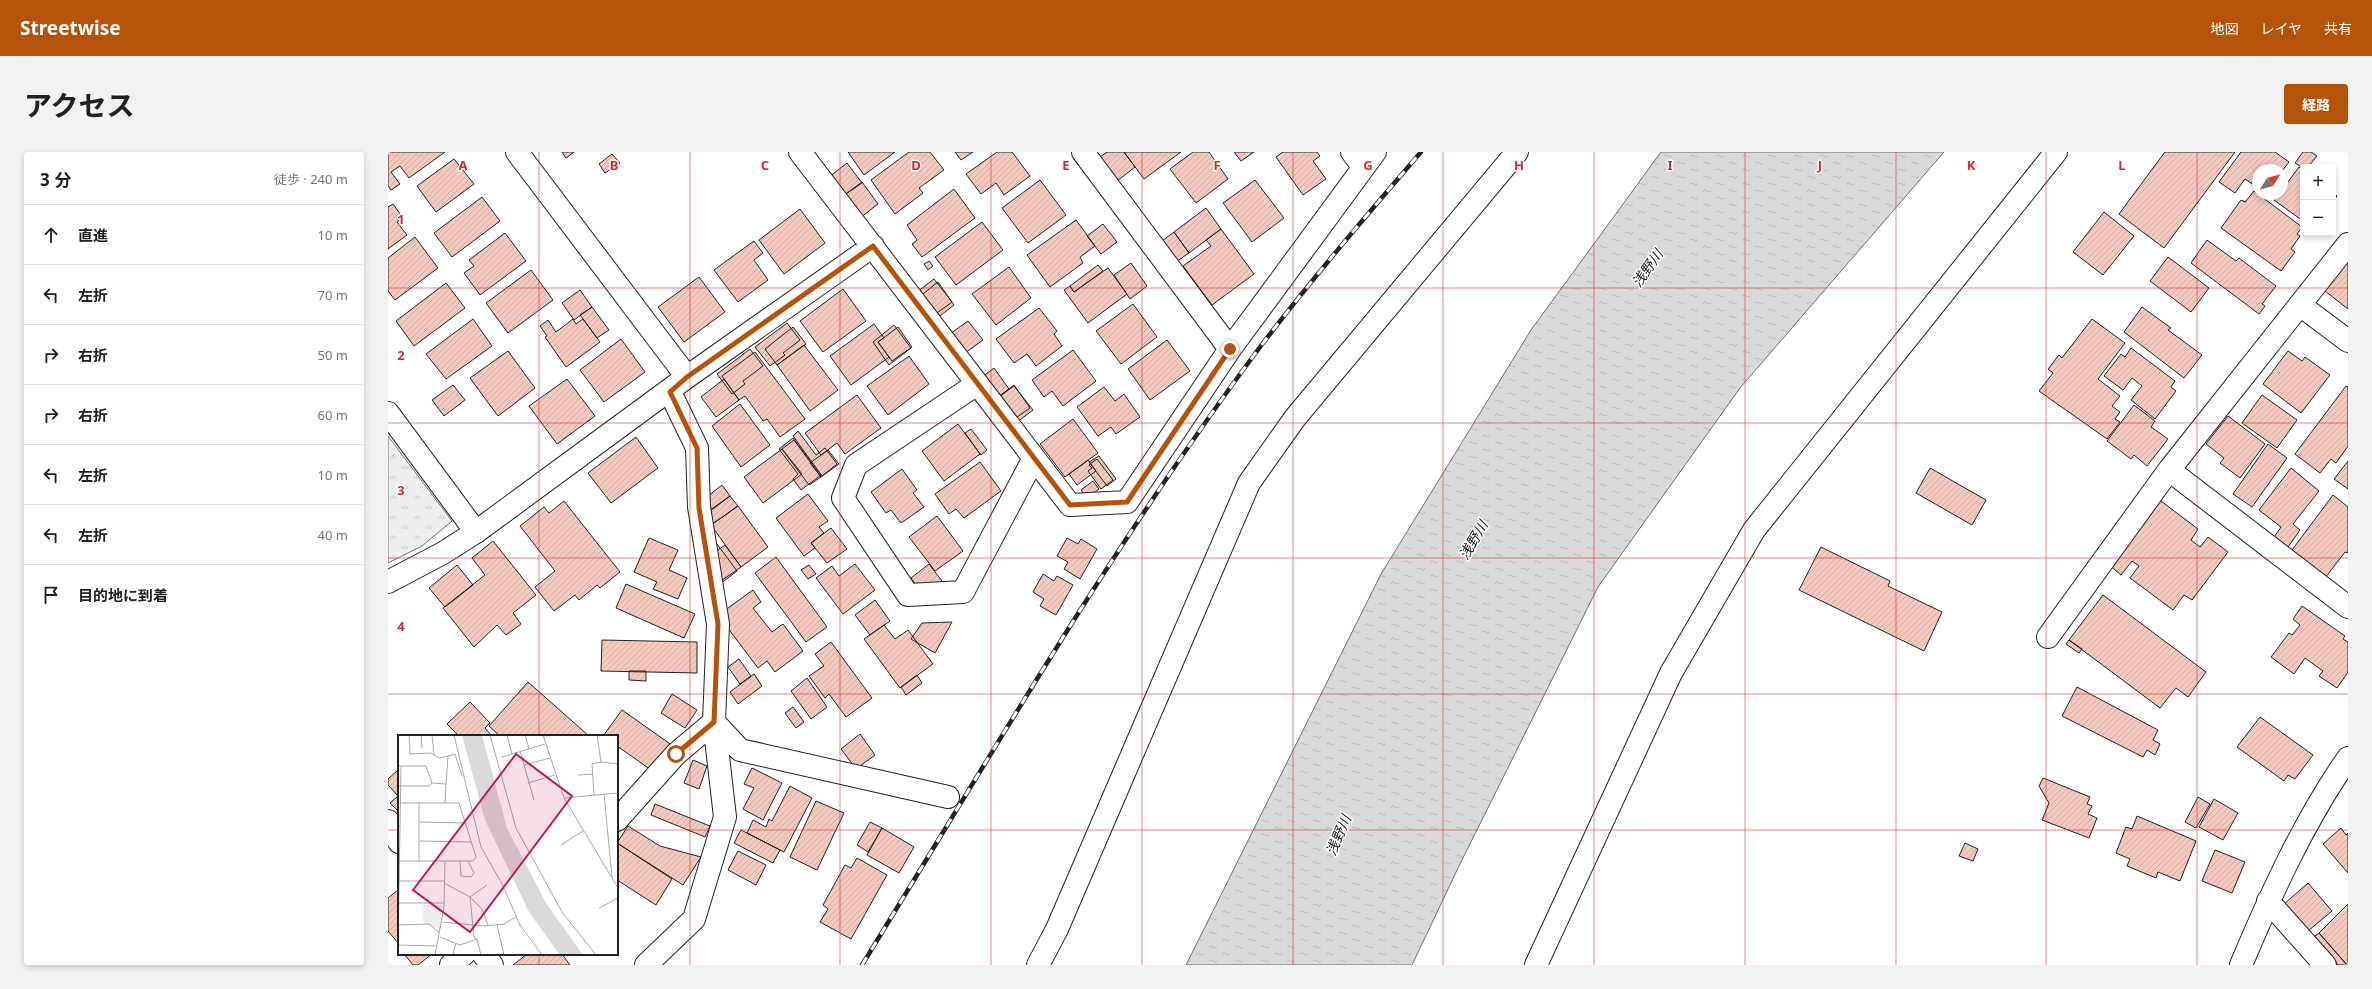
<!DOCTYPE html>
<html lang="ja">
<head>
<meta charset="utf-8">
<style>
  body { margin:0; font-family:"Noto Sans","Noto Sans JP",sans-serif; background:#f2f2f2; color:#202124 }
  .controls { position:absolute; right:12px; top:12px; display:grid; overflow:hidden; border-radius:4px; box-shadow:0 2px 6px #0003 }
  .controls button { width:36px; height:36px; display:grid; place-items:center; padding:0; border:0; border-bottom:1px solid #e0e0e0; background:#fff; color:#202124; font:20px sans-serif }
  .compass { position:absolute; left:1864px; top:12px; width:36px; height:36px; border-radius:50%; background:#fff; box-shadow:0 2px 6px #0003; rotate:53deg }
  .stop { position:absolute; width:12px; height:12px; margin:-9px; border:3px solid #b45309; border-radius:50%; background:#fff }
  .stop.end { background:#b45309; border-color:#fff; box-shadow:0 1px 4px #0008 }
  .list { margin:0; padding:0; list-style:none }
  h2 { display:flex; justify-content:space-between; align-items:center; height:52px; margin:0; padding:0 16px; font-size:17px }
  h2 small { font-size:13px; font-weight:400; color:#757577 }
  .list li { display:grid; grid-template-columns:26px 1fr auto; gap:12px; align-items:center; box-sizing:border-box; height:60px; padding:0 16px; border-top:1px solid #e0e0e0 }
  .list b { display:block; font-size:15px; white-space:nowrap }
  .list em { font-size:13px; font-style:normal; color:#757577 }
  .icon { flex:none; width:22px; height:22px; fill:none; stroke:currentColor; stroke-width:2; stroke-linecap:round; stroke-linejoin:round }
  .map { position:relative; flex:none; width:1960px; height:813px; overflow:hidden; border-radius:4px }
  header { display:flex; align-items:center; gap:24px; box-sizing:border-box; height:56px; padding:0 20px; background:#b45309; color:#fff }
  header strong { font-size:19px }
  nav { display:flex; gap:22px; margin-inline-start:auto; font-size:14px }
  .intro { display:flex; align-items:center; justify-content:space-between; box-sizing:border-box; height:96px; padding:0 24px }
  h1 { margin:0; font-size:28px }
  .button { padding:10px 18px; border-radius:4px; background:#b45309; color:#fff; font-size:14px; font-weight:700 }
  main { display:flex; gap:24px; padding:0 24px }
  aside { flex:1; background:#fff; border-radius:4px; box-shadow:0 2px 6px #0003 }
  .map>svg:first-child { display:block }
</style>
</head>
<body>
<header>
<strong>Streetwise</strong>
<nav><a>地図</a><a>レイヤ</a><a>共有</a></nav>
</header>
<div class="intro"><h1>アクセス</h1><a class="button">経路</a></div>
<main>
<aside>
<h2>3 分<small>徒歩 · 240 m</small></h2>
<ul class="list">
<li><svg class="icon" aria-label="ahead" viewBox="0 0 24 24"><path d="M12 20V5M6 11l6-6 6 6"/></svg><div><b>直進</b></div><em>10 m</em></li>
<li><svg class="icon" aria-label="left" viewBox="0 0 24 24"><path d="M17 20v-9H6M10 6l-5 5 5 5"/></svg><div><b>左折</b></div><em>70 m</em></li>
<li><svg class="icon" aria-label="right" viewBox="0 0 24 24"><path d="M7 20v-9h11M14 6l5 5-5 5"/></svg><div><b>右折</b></div><em>50 m</em></li>
<li><svg class="icon" aria-label="right" viewBox="0 0 24 24"><path d="M7 20v-9h11M14 6l5 5-5 5"/></svg><div><b>右折</b></div><em>60 m</em></li>
<li><svg class="icon" aria-label="left" viewBox="0 0 24 24"><path d="M17 20v-9H6M10 6l-5 5 5 5"/></svg><div><b>左折</b></div><em>10 m</em></li>
<li><svg class="icon" aria-label="left" viewBox="0 0 24 24"><path d="M17 20v-9H6M10 6l-5 5 5 5"/></svg><div><b>左折</b></div><em>40 m</em></li>
<li><svg class="icon" aria-label="arrive" viewBox="0 0 24 24"><path d="M6 21V4h12l-3 4 3 4H6"/></svg><div><b>目的地に到着</b></div></li>
</ul>
</aside>
<div class="map">
<svg width="1960" height="813" viewBox="0 0 1960 813">
  <defs>
    <pattern id="grass-tufts" width="24" height="20" patternUnits="userSpaceOnUse"><rect width="24" height="20" fill="#eee"/><path d="M3 7l-1-3M5 7V3M7 7l1-3M15 17l-1-3M17 17v-4M19 17l1-3" fill="none" stroke="#ccc"/></pattern>
    <pattern id="water-ripples" width="26" height="14" patternUnits="userSpaceOnUse"><rect width="26" height="14" fill="#d9d9d9"/><path d="M2 4q2-2 4 0t4 0M15 11q2-2 4 0t4 0" fill="none" stroke="#bababa"/></pattern>
    <pattern id="building-hatch" width="6" height="6" patternUnits="userSpaceOnUse"><rect width="6" height="6" fill="#f3c9c0"/><path d="M-1 1l2-2M0 6l6-6M5 7l2-2" fill="none" stroke="#d0aca5"/></pattern>
  </defs>
  <rect width="100%" height="100%" fill="#fff"/>
  <path fill="url(#grass-tufts)" stroke="#6f6f6f" d="M0 284 64 369 34 394 0 411Z"/>
  <path fill="url(#water-ripples)" stroke="#6f6f6f" d="M1273 0H1556L1352 236 1210 435 1071 714 1024 813H798L993 422 1143 178Z"/>
  <path fill="url(#building-hatch)" stroke="#222" d="M0 0H57L21 26 12 14 3 20 12 32 3 38 0 34Z
    M174 0H186L178 6Z
    M460 0H507L476 23Z
    M521 0H542L556 18 531 36 535 41 507 62 483 28Z
    M567 0H585L573 8Z
    M609 0H624L642 24 616 43 608 31 593 42 578 22Z
    M719 0H736L747 15 729 29 712 5Z
    M736 0H793L756 27Z
    M805 0H821L840 27 808 51 782 17Z
    M846 0H866L853 9Z
    M895 0H929L932 4 925 9 938 27 915 43 888 5Z
    M1777 0H1847L1776 96 1731 62Z
    M1853 0H1887L1901 10 1894 19 1870 18V36L1857 27 1847 41 1831 30Z
    M1915 0H1923L1929 4 1920 15 1915 16 1907 11Z
    M224 2 232 11 217 21 211 12Z
    M66 7 86 32 48 60 29 34Z
    M459 11 474 31 455 44 441 25Z
    M1911 15 1915 18V69L1886 48 1891 42H1894V38Z
    M652 28 678 63 640 91 614 56Z
    M867 28 896 66 864 90 835 51Z
    M474 30 490 52 472 66 455 44Z
    M566 37 587 66 534 105 524 92 529 88 519 73Z
    M1866 39 1914 75 1909 82 1912 84 1903 97 1907 100 1893 119 1833 76 1853 48 1857 50Z
    M1945 40 1949 44 1945 50Z
    M94 45 112 69 64 105 46 81Z
    M5 52 15 66 9 70 19 83 0 97V55Z
    M818 56 833 77 801 101 786 80Z
    M412 57 437 91 396 122 371 88Z
    M1716 60 1746 84 1715 123 1685 100Z
    M688 68 707 94 692 105 695 111 662 135 639 103Z
    M594 70 615 98 568 133 547 105Z
    M715 72 729 90 713 102 699 84Z
    M833 77 866 122 824 153 795 114 823 94 818 88Z
    M786 80 801 101 785 112 770 92Z
    M117 81 138 109 92 143 76 121 86 114 81 108Z
    M27 85 50 116 7 148 0 139V106Z
    M1819 88 1848 109 1851 106 1888 134 1874 152 1877 154 1871 162 1803 111Z
    M366 89 375 101 366 108 380 128 350 150 326 118Z
    M1780 105 1821 136 1803 160 1762 129Z
    M1960 108V157L1937 139Z
    M541 109 545 114 540 118 536 112Z
    M743 111 759 134 742 147 726 123Z
    M710 113 715 119 686 140 682 134Z
    M621 115 643 146 608 173 584 142Z
    M720 116 739 142 700 171 676 138 682 134 686 140Z
    M143 118 165 148 120 181 98 151Z
    M311 125 337 160 296 190 270 155Z
    M546 127 564 150 542 166 525 143Z
    M550 130 566 153 548 167 531 145Z
    M58 131 77 156 26 194 8 169Z
    M455 137 478 169 435 200 412 169Z
    M192 138 204 155 186 168 174 151Z
    M745 152 769 185 733 212 708 179Z
    M204 155 221 178 209 186 192 163Z
    M1754 155 1783 176 1780 178 1814 203 1796 226 1736 180Z
    M651 156 669 179 666 182 674 194 648 214 639 202 626 211 608 187Z
    M85 167 104 194 58 227 38 202Z
    M185 167 188 172 195 167 212 190 178 215 157 185 159 184 152 174 160 168 168 180Z
    M1704 167 1737 191 1710 227 1732 244 1724 254 1732 260 1727 267 1732 270 1719 287 1651 239 1665 221 1660 217 1671 203 1674 206Z
    M580 169 595 188 574 203 559 184Z
    M399 171 412 188 395 201 397 203 382 214 367 195Z
    M486 172 496 186 490 190 501 205 463 233 442 204Z
    M506 173 523 196 501 213 485 190Z
    M405 175 418 192 389 213 377 197Z
    M510 175 524 195 504 209 490 190Z
    M233 187 257 220 216 250 192 218Z
    M779 188 802 219 762 248 740 217Z
    M416 193 450 238 422 259 389 213Z
    M1743 196 1787 229 1783 235 1788 239 1767 267 1743 248 1754 234 1744 226 1735 238 1716 224 1733 202 1737 205Z
    M362 197 375 214 355 229 357 232 344 242 329 222Z
    M685 198 708 229 675 254 664 239 656 245 644 228Z
    M120 199 147 236 110 264 82 226Z
    M1900 199 1914 209 1917 205 1942 223 1913 261 1875 232Z
    M367 200 417 267 392 285 379 267 375 269 357 244 351 248 334 224Z
    M521 204 541 232 500 263 479 234Z
    M606 216 621 237 609 246 594 225Z
    M179 227 207 264 169 292 141 254Z
    M336 227 351 248 328 265 313 245Z
    M65 233 77 248 56 264 44 248Z
    M626 233 642 256 622 270 609 246Z
    M626 234 645 258 624 274 605 249Z
    M1958 234 1960 235V294L1948 311 1943 307 1932 321 1907 302Z
    M716 235 727 249 736 242 752 265 728 282 723 275 710 284 689 255Z
    M469 243 493 276 457 302 449 291 433 303 417 281Z
    M1874 243 1909 268 1889 296 1854 271Z
    M352 252 382 293 353 315 324 274Z
    M1746 253 1767 269 1763 275 1780 287 1759 314 1746 303 1743 307 1719 289Z
    M1840 264 1877 292 1852 326 1832 311 1836 306 1818 292Z
    M685 267 710 301 677 325 652 292Z
    M570 272 592 302 556 329 534 299Z
    M583 277 599 298 593 303 577 281Z
    M410 279 428 303 437 296 449 312 434 324 405 284Z
    M248 285 270 316 223 351 200 321Z
    M405 286 433 323 413 338 405 327 410 322 391 297Z
    M406 288 433 325 421 333 394 297Z
    M1880 292 1899 306 1864 355 1845 342Z
    M394 297 414 322 375 351 356 325Z
    M440 298 451 312 433 325 422 311Z
    M711 304 728 327 719 334 701 310Z
    M709 307 725 328 713 337 700 319 704 316 701 313Z
    M700 308 708 319 689 333 681 322Z
    M1960 309V337L1946 327Z
    M592 310 613 339 576 366 568 357 561 362 547 342Z
    M1542 316 1598 348 1584 373 1528 341Z
    M1903 316 1931 339 1905 372 1912 378 1895 402 1882 391 1893 375 1871 358Z
    M514 317 529 338 525 341 536 355 513 371 503 358 498 361 483 340Z
    M705 329 711 337 699 346 693 338Z
    M334 333 342 344 322 359 315 348Z
    M420 342 440 369 431 375 436 381 423 391 427 396 416 404 388 366Z
    M1945 343 1960 355V401L1957 400 1934 430 1901 402Z
    M342 344 350 354 323 373 315 363Z
    M1769 346 1810 377 1803 388 1812 395 1820 385 1840 400 1804 448 1796 443 1785 458 1742 426 1751 414 1744 409 1733 423 1719 411Z
    M176 349 232 420 212 436 209 433 191 448 187 443 166 459 147 435 167 419 132 374 156 355 161 361Z
    M350 354 380 395 353 415 323 373Z
    M549 364 575 399 547 419 521 385Z
    M443 376 459 397 439 411 423 391Z
    M261 386 290 398 281 418 299 426 290 447 265 437 269 430 246 420Z
    M679 386 690 392 693 387 709 397 692 427 676 417 680 410 669 404Z
    M105 389 148 443 125 461 133 472 118 483 109 473 86 495 55 456 97 423 84 406Z
    M329 392 349 419 328 435 322 398Z
    M337 393 353 415 330 431 327 400Z
    M1433 395 1502 429 1500 434 1554 460 1536 499 1411 438Z
    M388 405 439 475 418 490 367 421Z
    M467 412 487 438 455 462 428 426 444 414 451 424Z
    M541 412 554 429 545 436H530L523 426Z
    M69 413 85 433 57 455 41 436Z
    M421 413 428 422 420 427 413 418Z
    M655 422 666 429 669 424 685 433 668 463 652 454 656 447 645 440Z
    M238 432 307 462 296 486 228 456Z
    M365 438 373 450 365 456 384 480 395 472 415 499 387 520 379 509 370 516 339 475 342 473 333 461Z
    M1715 443 1818 520 1800 545 1788 536 1772 556 1681 488Z
    M487 448 502 469 482 483 467 463Z
    M1914 454 1957 484 1955 487 1960 490V520L1949 536 1931 524 1935 519 1917 506 1906 522 1883 505 1901 481 1904 483 1912 473 1905 467Z
    M564 470 547 501 523 487 534 471Z
    M496 473 507 487 520 478 545 512 512 536 476 487Z
    M214 488 309 490V521L213 519Z
    M1681 488 1694 497 1691 501 1678 492Z
    M443 490 484 546 458 565 441 542 437 546 421 524 436 514 427 502Z
    M351 507 363 524 352 532 340 515Z
    M241 519H258V529L241 528Z
    M366 522 374 534 350 552 342 540Z
    M529 523 534 531 518 543 513 535Z
    M419 526 439 555 423 567 403 539Z
    M140 530 201 584H112L101 574Z
    M1689 535 1770 578 1765 588 1772 592 1767 603 1759 598 1755 605 1674 564Z
    M284 542 309 558 297 576 273 561Z
    M82 550 102 571 97 576 104 584H71L59 572Z
    M405 555 416 570 408 576 397 561Z
    M234 558 285 594 266 620 229 594V584H215Z
    M1872 565 1925 603 1907 627 1900 623 1896 629 1849 595Z
    M472 582 487 603 468 617 453 597Z
    M305 608 319 614 311 637 296 631Z
    M364 616 394 631 375 668 355 657 366 636 356 632Z
    M11 617V643L10 644 0 633V627Z
    M1655 626 1702 645 1699 652 1704 654 1700 662 1709 666 1701 686 1654 668 1661 651 1651 634Z
    M402 634 424 646 396 700 359 681 365 668 378 675 381 667 384 669Z
    M11 643V660L2 651Z
    M1810 645 1822 652 1808 676 1797 670Z
    M1826 647 1850 661 1835 688 1811 675Z
    M428 649 456 661 429 718 402 705Z
    M267 652 322 674 317 685 263 663Z
    M1749 664 1808 689 1792 729 1770 720 1768 726 1739 714 1742 707 1728 701 1738 675 1744 677Z
    M482 670 494 676 480 700 469 693Z
    M240 674 272 694 313 705 295 733 229 691Z
    M494 676 526 695 511 721 479 703Z
    M1953 676 1958 683 1960 681V721L1935 692Z
    M353 678 392 698 385 711 346 691Z
    M229 691 284 727 268 753 229 728Z
    M1577 691 1590 697 1585 709 1571 704Z
    M1827 698 1857 710 1844 741 1814 729Z
    M350 699 378 713 368 733 340 718Z
    M469 706 499 723 463 787 432 770 440 757 435 753 457 713 463 716Z
    M1920 731 1944 759 1920 779 1896 752Z
    M11 737V792L0 779V746Z
    M1960 752V813H1959L1931 781Z
    M1931 781 1959 813H1950L1926 785Z
    M16 802H44L30 813H25Z
    M139 802H174L182 813H125Z"/>
  <g fill="none" stroke-linecap="round" stroke-linejoin="round">
    <g stroke="#222" stroke-width="24">
      <path id="minor" d="M129 0 299 225
        M412 0 682 353 739 350 842 197 987 0
        M695 0 842 197
        M964 0 975 15
        M1912 153 1960 189
        M589 232 468 313 455 346 520 443 575 440 646 306
        M1781 318 1960 455
        M0 430 55 401 88 380 299 225 485 94
        M1660 485 1781 318 1960 92
        M326 570 352 598 560 645
        M229 668 288 602 326 570 330 472 311 355 309 296 282 240
        M0 669 11 690
        M1880 749 1937 813
        M95 802 104 813
        M63 813 76 802
        M258 813 306 767 337 665 326 570
        M1148 813 1283 521 1366 378 1668 0
        M1853 813C1883 742 1916 669 1960 606"/>
    </g>
    <g stroke="#222" stroke-width="24">
      <path id="tertiary" d="M0 261 88 380
        M650 813 669 777 861 331 907 266 1129 0"/>
    </g>
    <use href="#minor" stroke="#fff" stroke-width="22"/>
    <use href="#tertiary" stroke="#fff" stroke-width="22"/>
    <g stroke="#222" stroke-width="4.5">
      <path id="rail" d="M474 813C602 605 725 392 872 195 923 128 978 64 1033 0"/>
    </g>
    <use href="#rail" stroke="#fff" stroke-width="3" stroke-dasharray="9" stroke-linecap="butt"/>
  </g>
  <g fill="none" stroke-linecap="round" stroke-linejoin="round">
    <path stroke="#b45309" stroke-width="5" d="M288 602 326 570 330 472 311 356 309 296 282 240 299 225 485 94 682 353 739 350 842 197"/>
  </g>
  <path fill="none" stroke="#d62828" stroke-width="1" stroke-opacity="0.55" d="M151 0V584M302 0V813M452 0V813M603 0V813M754 0V813M905 0V813M1055 0V813M1206 0V813M1357 0V813M1508 0V813M1658 0V813M1809 0V813M0 136H1960M0 271H1960M0 406H1960M0 542H1960M0 678H11M229 678H1960M151 802V813"/>
  <g text-anchor="middle" dominant-baseline="central" stroke-width="3" stroke-linejoin="round" paint-order="stroke">
    <g font-size="14" font-style="italic" fill="#222" stroke="#fff">
      <text transform="translate(1259 116) rotate(-55)">浅野川</text>
      <text transform="translate(1085 388) rotate(-59)">浅野川</text>
      <text transform="translate(950 683) rotate(-67)">浅野川</text>
    </g>
  </g>
  <g transform="translate(10 583)">
    <rect width="220" height="220" fill="#fff"/>
    <path d="M25 170H44L42 194 25 188Z" fill="#eee"/>
    <path d="M64 0H84L109 93 148 168 185 220H162L131 177 87 85Z" fill="#d9d9d9"/>
    <path fill="none" stroke="#a7a7a7" stroke-width="1" d="M11 0 12 19 33 18 41 23 50 21 48 49M23 0 24 13M34 0 36 19M56 0 83 112 104 149 122 190 144 220M92 0 118 93 164 177 198 220M109 0 114 19M127 0 131 14M145 0 166 63 220 153M199 0 203 27 220 29M122 16 136 65M50 21 57 19 64 41M104 22 147 9M126 30 152 23M0 31H28L34 48 31 51H1M180 40 195 39M34 48 48 49 47 68M130 48 157 40M206 59 214 142M196 60 194 29 203 27M166 63 220 58M22 87 67 88M22 106 73 107M163 110 185 96M1 126H75L78 122 61 68H2M21 126V68M62 126 63 141 73 142 76 138 70 126M1 146H46M46 148 72 162 76 202 79 204 83 220M72 162 84 174 90 190M72 162 89 150M0 168H46M201 173 220 163M43 187 87 191 106 189 118 182M0 190 31 189 42 198M99 190 106 220M42 202 62 210 79 204M0 210 3 31M0 210 38 211M37 220 46 172 47 126M55 220 58 208"/>
    <path fill="#c2185b" fill-opacity="0.15" stroke="#c2185b" stroke-width="2" d="M118 19 174 61 72 197 15 155Z"/>
    <rect width="220" height="220" fill="none" stroke="#222" stroke-width="2"/>
  </g>
  <g font-size="13" text-anchor="middle" font-weight="bold" fill="#d62828" stroke="#fff" stroke-width="3" stroke-linejoin="round" paint-order="stroke">
    <text x="75" y="18">A</text>
    <text x="226" y="18">B</text>
    <text x="377" y="18">C</text>
    <text x="528" y="18">D</text>
    <text x="678" y="18">E</text>
    <text x="829" y="18">F</text>
    <text x="980" y="18">G</text>
    <text x="1131" y="18">H</text>
    <text x="1282" y="18">I</text>
    <text x="1432" y="18">J</text>
    <text x="1583" y="18">K</text>
    <text x="1734" y="18">L</text>
    <text x="13" y="72">1</text>
    <text x="13" y="208">2</text>
    <text x="13" y="343">3</text>
    <text x="13" y="479">4</text>
  </g>
</svg>
<div class="controls">
<button>+</button>
<button>−</button>
</div>
<svg class="compass" viewBox="-18 -18 36 36"><path d="M0-13l5 13h-10z" fill="#e53935"/><path d="M0 13l5-13h-10z" fill="#757577"/></svg>
<div class="stop" style="left:288px;top:602px"></div>
<div class="stop end" style="left:842px;top:197px"></div>
</div>
</main>
</body>
</html>
